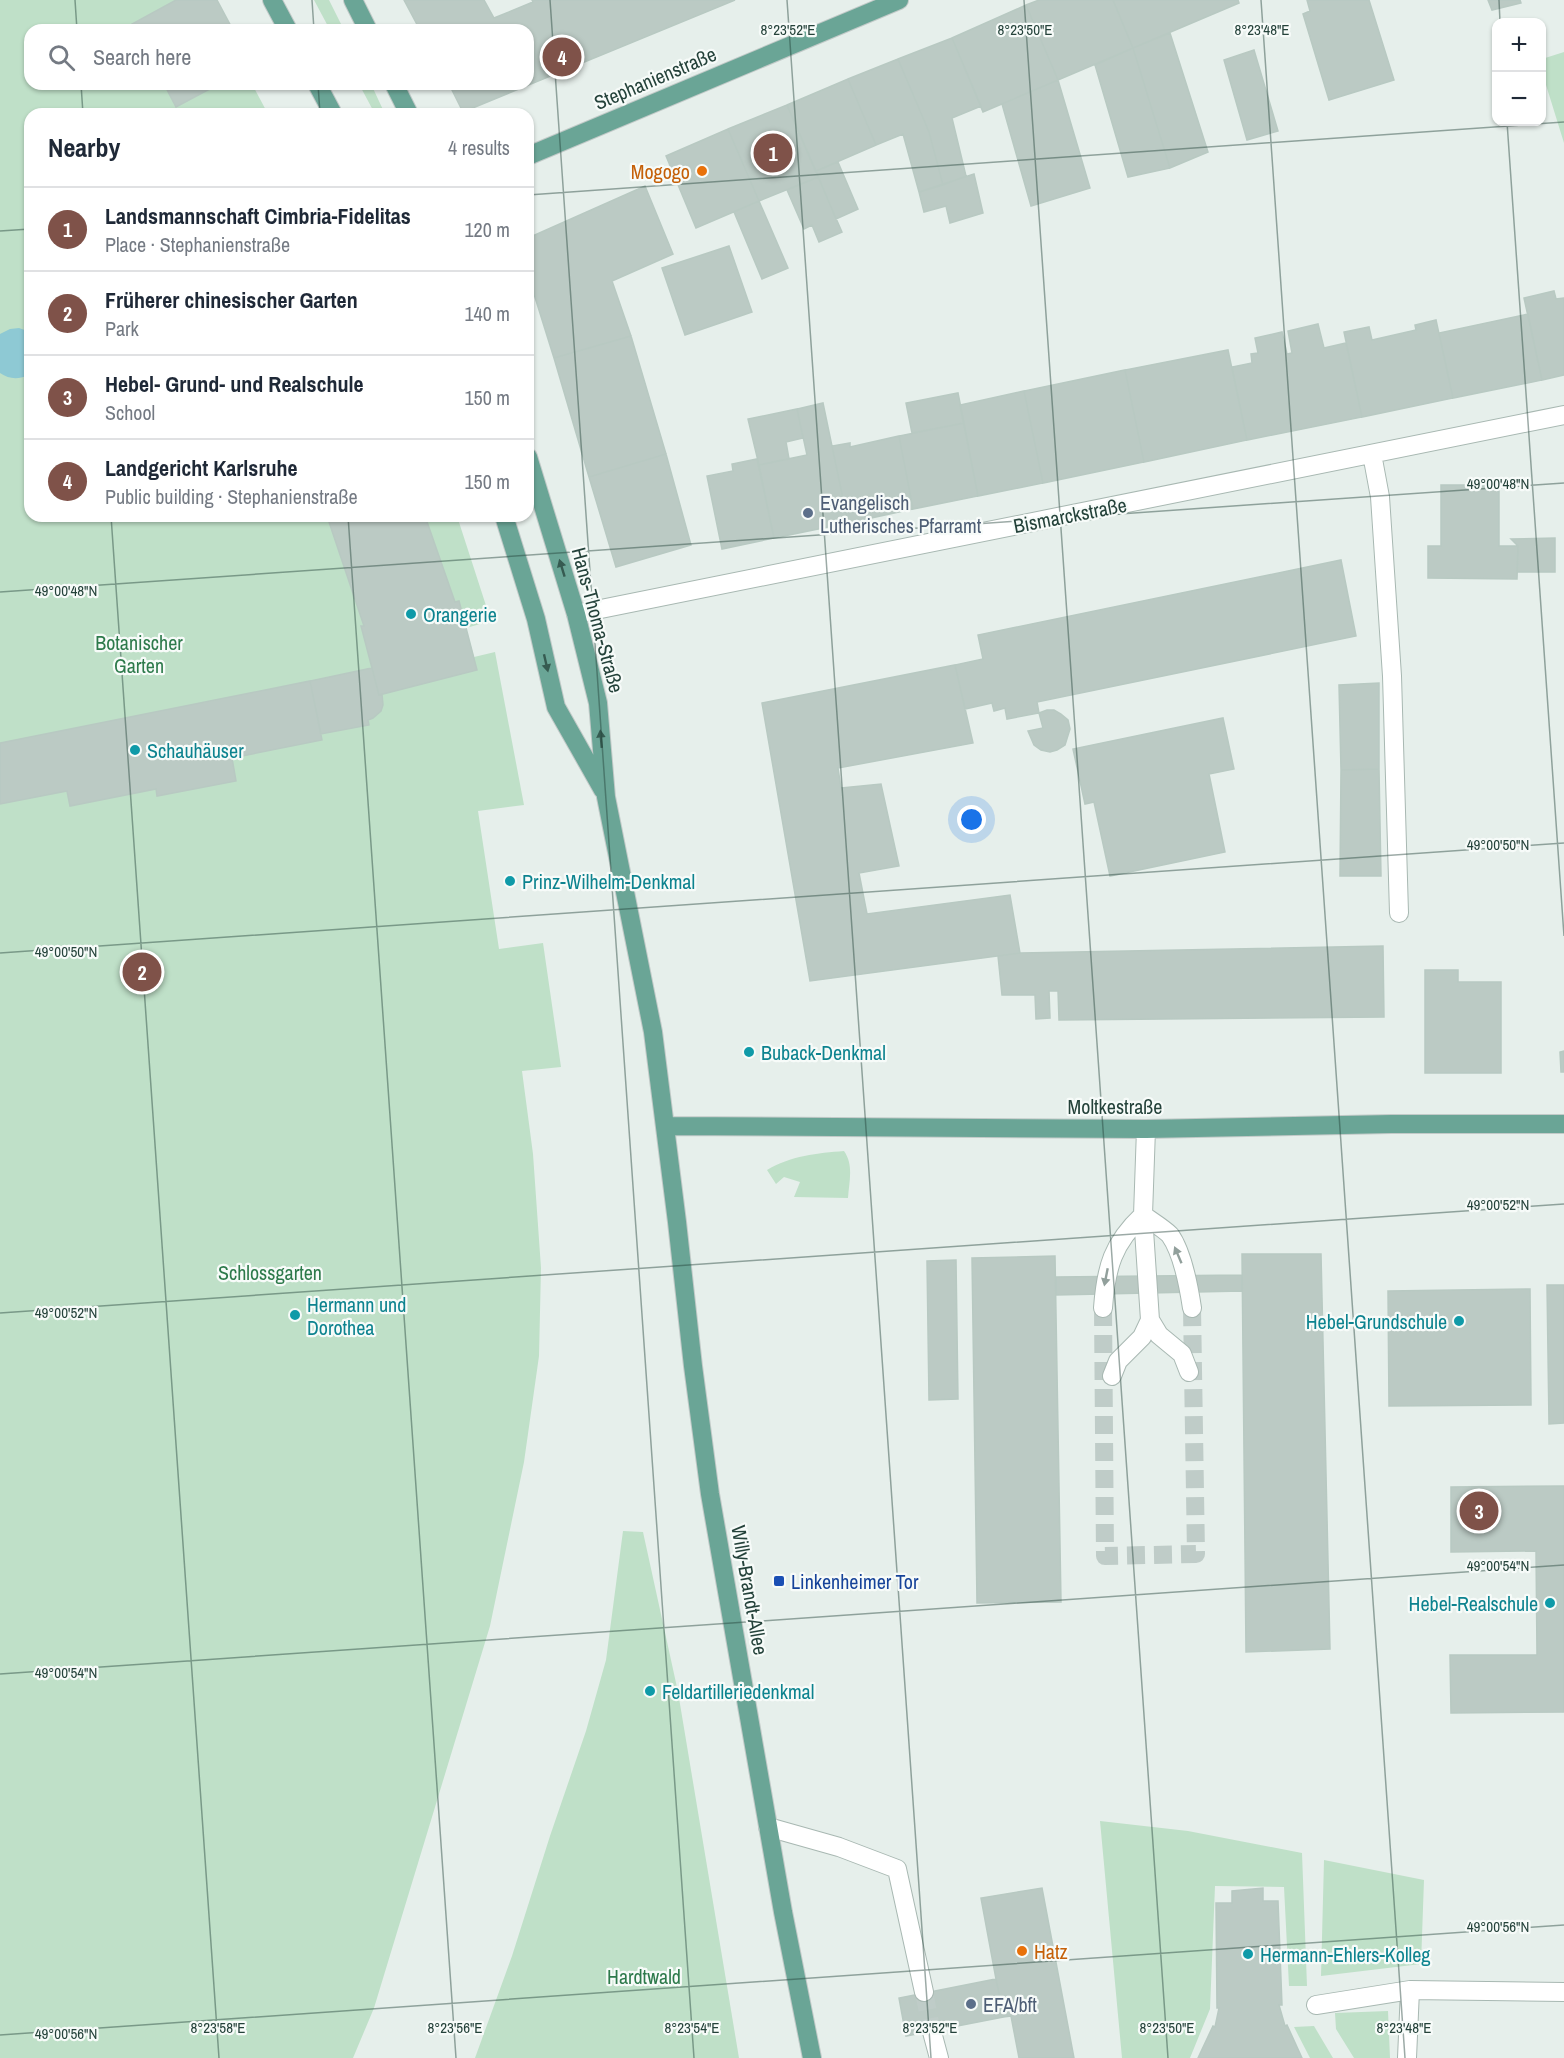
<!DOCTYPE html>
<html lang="en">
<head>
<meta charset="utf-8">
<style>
  body { margin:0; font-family:"Archivo Narrow",sans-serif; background:#f2f2f3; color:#1f2937 }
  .controls { position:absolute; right:18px; top:18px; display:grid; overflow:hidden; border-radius:12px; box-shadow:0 2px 4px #0004 }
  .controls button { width:54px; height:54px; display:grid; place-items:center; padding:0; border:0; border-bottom:2px solid #e0e1e3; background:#fff; color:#1f2937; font:30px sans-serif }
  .you { position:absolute; left:972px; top:820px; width:21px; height:21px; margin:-15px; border:4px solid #fff; border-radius:50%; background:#1a73e8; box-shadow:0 0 0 9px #1a73e833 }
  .badge { display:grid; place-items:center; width:39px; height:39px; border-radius:50%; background:#7f5249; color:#fff; font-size:20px; font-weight:700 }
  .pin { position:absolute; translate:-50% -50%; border:3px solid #fff; box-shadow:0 2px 6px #0006 }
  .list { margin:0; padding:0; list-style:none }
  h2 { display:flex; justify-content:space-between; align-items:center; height:78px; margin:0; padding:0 24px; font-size:26px }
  h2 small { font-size:20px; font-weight:400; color:#747a83 }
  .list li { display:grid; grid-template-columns:39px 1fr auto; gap:18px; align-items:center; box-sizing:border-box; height:84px; padding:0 24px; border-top:2px solid #e0e1e3 }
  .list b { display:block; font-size:22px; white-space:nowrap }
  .list p { margin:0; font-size:20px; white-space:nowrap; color:#747a83 }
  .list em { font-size:20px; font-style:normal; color:#747a83 }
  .icon { flex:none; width:33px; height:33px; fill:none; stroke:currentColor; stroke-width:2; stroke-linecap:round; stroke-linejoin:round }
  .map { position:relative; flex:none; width:1564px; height:2058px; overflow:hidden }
  .search { position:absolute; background:#fff; box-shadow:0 2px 4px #0004; left:24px; top:24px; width:510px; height:66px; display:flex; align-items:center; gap:15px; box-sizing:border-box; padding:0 21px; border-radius:18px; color:#747a83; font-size:22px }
  .panel { position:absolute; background:#fff; box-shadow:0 2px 4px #0004; left:24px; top:108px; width:510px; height:414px; border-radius:18px }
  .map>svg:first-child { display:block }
</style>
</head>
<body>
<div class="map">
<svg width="1564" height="2058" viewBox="0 0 1564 2058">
  <rect width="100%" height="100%" fill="#e6efeb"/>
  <path fill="#bfe0c8" d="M0 0H176L132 24 135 30H30V84H164L176 107 219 84H252L268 114H30V516H457L491 621 466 628 474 657 495 652 524 805 478 811 499 949 543 943 561 1067 522 1071 533 1154 541 1268 539 1356 524 1462 490 1626 374 2008 353 2058H0Z
    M314 0H329L344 30H330Z
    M1564 52V143L1542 72V59Z
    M359 84H371L385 114H375Z
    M844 1151C854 1165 849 1182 848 1198L794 1197 800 1182 784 1177 776 1184 767 1170C790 1156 818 1153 844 1151Z
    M623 1531 643 1532 678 1692 739 2058H475L512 1956 550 1836 586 1731 606 1660Z
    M1100 1821 1188 1831 1302 1853 1307 1986H1289L1284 1887 1215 1886 1210 2009 1190 2058H1122Z
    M1324 1860 1424 1880 1421 1964 1321 1976Z
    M1388 2011 1390 2058H1354L1336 2029 1335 2013Z
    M1314 2026 1333 2058H1310L1294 2027Z"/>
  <path fill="#8ec9d4" d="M19 328 30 332V375C19 379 10 380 0 373V334L10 329Z"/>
  <path fill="#bbcac4" stroke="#b8c9c2" stroke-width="1.5" d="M176 0H217L233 30H135L132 24Z
    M404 0H484L494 18 533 2 532 0H735L463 112 449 84H528V30H420Z
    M1039 0H1113L1133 48 1058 80 1026 5Z
    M1113 0H1238L1239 3 1133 48Z
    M1307 0H1369L1394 80 1329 100 1303 14 1310 11Z
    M1488 0H1520L1521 3 1492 10Z
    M1026 5 1058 80 983 112 952 38Z
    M1170 33 1208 152 1170 168 1133 48Z
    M952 38 981 106 952 118 966 176 943 185 929 132 898 59Z
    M1133 48 1170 168 1128 177 1095 65Z
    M1254 50 1278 131 1247 140 1224 60Z
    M898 59 929 132 943 185 919 192 903 134 876 145 848 79Z
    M848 79 876 145 816 171 787 105Z
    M1058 80 1090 188 1031 206 1002 104Z
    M164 84H219L176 107Z
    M787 105 818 177 759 201 728 129Z
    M728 129 759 201 696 228 666 156Z
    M838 162 858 209 836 219 816 171Z
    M974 174 983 213 950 223 946 206 924 212 919 192Z
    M818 177 842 232 819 242 812 225 804 229 787 190Z
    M645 186 673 254 612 281 631 336 554 358 528 275V238Z
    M759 201 788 268 762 279 734 212Z
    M729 246 752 312 685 335 662 268Z
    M1554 291 1556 299 1564 298V375L1542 380 1524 298Z
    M1528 314 1542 380 1453 398 1439 333Z
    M1436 320 1453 398 1362 417 1344 332 1369 327 1372 340 1416 330 1415 325Z
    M1318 324 1324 348 1346 343 1362 417 1247 440 1232 367 1252 363 1251 354 1258 353 1255 338 1282 332 1287 354 1292 353 1288 331Z
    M631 336 666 454 589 477 554 358Z
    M1228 350 1247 440 1144 462 1125 370Z
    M1125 370 1144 462 1043 483 1024 391Z
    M1024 391 1043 483 978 496 960 405Z
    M958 393 964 423 912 433 906 403Z
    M823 403 848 523 774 538 759 465 807 455 797 409Z
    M797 409 803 438 786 442 789 459 759 465 748 419Z
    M964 423 978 496 913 509 899 436Z
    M899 436 913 509 848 523 832 446 850 443V447Z
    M666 454 691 545 616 567 589 477Z
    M757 459 774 538 722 549 707 476 733 471 732 464Z
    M1441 485H1499V546H1518L1517 579 1428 578V546H1441Z
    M327 516H425L455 602 459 601 477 670 379 695 361 626H364Z
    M1555 538V572H1517L1518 546 1511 539Z
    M1341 560 1356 636 1037 702 1039 713 1007 719 1005 708 994 711 992 703 965 709 955 665 983 659 978 635Z
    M955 665 973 743 838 768 841 788 881 784 899 866 859 873 867 914 1010 895 1020 953 810 981 762 703Z
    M372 668 379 695 382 694 383 705 381 711 373 718 368 720 369 725 321 734 310 681Z
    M310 681 322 740 232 758 236 781 157 796 156 789 70 806 67 791 0 804V743Z
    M1379 683V769L1341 770 1339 685Z
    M1047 710H1054L1061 714 1068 720 1070 729 1065 745 1057 750 1050 752 1041 750 1034 745 1028 731 1043 728 1039 713Z
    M1223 718 1234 769 1209 774 1225 852 1110 876 1094 802 1085 804 1073 749Z
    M1379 769 1381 876H1340L1341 770Z
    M1383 946 1384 1017 1059 1020 1058 991H1049L1050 1018 1036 1019 1035 995H1002L998 956 1020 953Z
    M1425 970H1458V982H1501V1073H1425Z
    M1564 1051V1072H1561L1560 1052Z
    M1242 1254H1321L1330 1649 1246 1652Z
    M1055 1256 1061 1602 977 1603 972 1258Z
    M956 1260 958 1399 929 1400 927 1261Z
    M1242 1275V1291L1056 1295V1277Z
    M1547 1285H1564V1423L1549 1424Z
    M1530 1289 1531 1405 1389 1406 1388 1291Z
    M1564 1486V1712L1451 1713 1450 1655H1537L1536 1551 1451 1552V1487Z
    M1042 1888 1074 2058H1019L1011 2016 1004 2017 996 1979 981 1898Z
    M1263 1888V1901H1278L1282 2005H1279L1285 2026 1287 2025 1302 2058H1198L1213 2026 1215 2027 1219 2008H1217L1216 1903H1232V1891Z
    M996 1979 1004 2017 906 2036 899 1998Z"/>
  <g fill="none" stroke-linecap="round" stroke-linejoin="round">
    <path stroke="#bfccc8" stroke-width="18" stroke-dasharray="18 9" stroke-linecap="butt" d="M1103 1308 1105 1556 1196 1554 1192 1308
      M924 1992 932 2032"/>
    <g stroke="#a8b8b2" stroke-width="20">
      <path id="minor" d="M1372 454 1380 497 1392 676 1399 913
        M576 614 1564 415
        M1143 1215C1151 1221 1163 1228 1170 1235 1182 1252 1189 1288 1192 1308
        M1103 1308C1106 1267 1113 1243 1143 1215
        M1150 1320 1159 1335 1182 1354 1189 1372
        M1112 1376 1118 1361 1142 1337 1150 1320 1143 1215 1146 1129
        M768 1827 839 1847 897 1869 924 1992
        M1410 1990 1564 1992
        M1316 2005 1410 1990 1407 2058
        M932 2032 939 2058"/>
    </g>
    <g stroke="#c2cac8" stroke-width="20">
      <path id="major" d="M272 0 288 30
        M353 0 368 30
        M317 84 333 114
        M394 84 409 114
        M528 156 899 0
        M528 457 576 614 598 703 606 797 653 1032 677 1222 693 1366 710 1494 783 1912 812 2058
        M504 516 536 619 556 707 603 790
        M666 1126 1146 1129 1391 1124H1564"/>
    </g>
    <use href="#minor" stroke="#fff" stroke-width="18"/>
    <use href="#major" stroke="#6aa596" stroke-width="18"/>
  </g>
  <defs><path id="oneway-solid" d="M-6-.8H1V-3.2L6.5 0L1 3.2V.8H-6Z" transform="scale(1.5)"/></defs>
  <g fill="#365b51">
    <use href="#oneway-solid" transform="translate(562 568) rotate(-107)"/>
    <use href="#oneway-solid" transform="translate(546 663) rotate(77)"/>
    <use href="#oneway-solid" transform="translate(601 739) rotate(-95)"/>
  </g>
  <g fill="#92a09c">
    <use href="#oneway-solid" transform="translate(1178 1255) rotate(-113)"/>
    <use href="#oneway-solid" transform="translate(1106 1277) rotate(101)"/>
  </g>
  <path fill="none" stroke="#24423a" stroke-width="1.5" stroke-opacity="0.45" d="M75 0 77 30M312 0 314 30M550 0 694 2058M787 0 931 2058M1024 0 1168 2058M1261 0 1405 2058M1499 0 1500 22M81 84 83 114M318 84 320 114M1507 122 1564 936M528 195 1564 122M0 231 30 229M111 516 219 2058M348 516 456 2058M0 592 1564 483M0 953 1564 843M0 1313 1564 1204M0 1674 1564 1565M0 2035 1564 1925"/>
  <g fill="#e8710a" stroke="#f7fbf9" stroke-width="2">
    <circle cx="702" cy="171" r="6"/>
    <circle cx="1022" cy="1951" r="6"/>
  </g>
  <g fill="#5c6f8a" stroke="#f7fbf9" stroke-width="2">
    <circle cx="808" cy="513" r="6"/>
    <circle cx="971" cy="2004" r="6"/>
  </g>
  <g fill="#0f9aa8" stroke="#f7fbf9" stroke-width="2">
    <circle cx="411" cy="614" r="6"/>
    <circle cx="135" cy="750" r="6"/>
    <circle cx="510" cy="881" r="6"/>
    <circle cx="749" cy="1052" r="6"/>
    <circle cx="295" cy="1315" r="6"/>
    <circle cx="1459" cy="1321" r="6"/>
    <circle cx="1550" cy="1603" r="6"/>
    <circle cx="650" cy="1691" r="6"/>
    <circle cx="1248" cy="1954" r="6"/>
  </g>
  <rect fill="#1a4fb4" stroke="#f7fbf9" stroke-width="2" x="773" y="1575" width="12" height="12" rx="3"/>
  <g text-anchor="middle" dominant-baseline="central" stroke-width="4.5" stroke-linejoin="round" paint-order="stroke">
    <g font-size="20" fill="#24423a" stroke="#f7fbf9">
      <text transform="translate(655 78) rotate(-23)">Stephanienstraße</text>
      <text transform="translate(1070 515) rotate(-11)">Bismarckstraße</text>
      <text transform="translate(598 620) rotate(75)">Hans-Thoma-Straße</text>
      <text x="1115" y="1106">Moltkestraße</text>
      <text transform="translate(750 1590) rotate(80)">Willy-Brandt-Allee</text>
    </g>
    <g font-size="20" fill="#c56008" stroke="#f7fbf9" text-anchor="end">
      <text x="690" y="171">Mogogo</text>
      <text x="1034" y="1951" text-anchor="start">Hatz</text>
    </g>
    <g font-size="20" fill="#4e5e75" stroke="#f7fbf9" text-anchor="start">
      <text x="820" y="502">Evangelisch<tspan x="820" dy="23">Lutherisches Pfarramt</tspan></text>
      <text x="983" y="2004">EFA/bft</text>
    </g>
    <g font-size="20" fill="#0d838f" stroke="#f7fbf9" text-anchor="start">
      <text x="423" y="614">Orangerie</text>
      <text x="147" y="750">Schauhäuser</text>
      <text x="522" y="881">Prinz-Wilhelm-Denkmal</text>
      <text x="761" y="1052">Buback-Denkmal</text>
      <text x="307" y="1304">Hermann und<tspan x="307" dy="23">Dorothea</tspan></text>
      <text x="1447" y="1321" text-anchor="end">Hebel-Grundschule</text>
      <text x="1538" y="1603" text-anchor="end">Hebel-Realschule</text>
      <text x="662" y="1691">Feldartilleriedenkmal</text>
      <text x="1260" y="1954">Hermann-Ehlers-Kolleg</text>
    </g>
    <g font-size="20" fill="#2d7a4b" stroke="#f7fbf9">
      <text x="139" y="642">Botanischer<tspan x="139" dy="23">Garten</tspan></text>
      <text x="270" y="1272">Schlossgarten</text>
      <text x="644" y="1976">Hardtwald</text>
    </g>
    <g font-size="20" fill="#164399" stroke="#f7fbf9" text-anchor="start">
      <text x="791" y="1581">Linkenheimer Tor</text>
    </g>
  </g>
  <g font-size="15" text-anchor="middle" fill="#24423a" stroke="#f7fbf9" stroke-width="4.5" stroke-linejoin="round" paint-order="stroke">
    <text x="788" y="35">8°23'52"E</text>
    <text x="1025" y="35">8°23'50"E</text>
    <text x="1262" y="35">8°23'48"E</text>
    <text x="1498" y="489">49°00'48"N</text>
    <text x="66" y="596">49°00'48"N</text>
    <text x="1498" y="850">49°00'50"N</text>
    <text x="66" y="957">49°00'50"N</text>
    <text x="1498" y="1210">49°00'52"N</text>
    <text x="66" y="1318">49°00'52"N</text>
    <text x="1498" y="1571">49°00'54"N</text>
    <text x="66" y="1678">49°00'54"N</text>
    <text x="1498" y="1932">49°00'56"N</text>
    <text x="218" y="2033">8°23'58"E</text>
    <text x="455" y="2033">8°23'56"E</text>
    <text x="692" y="2033">8°23'54"E</text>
    <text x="930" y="2033">8°23'52"E</text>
    <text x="1167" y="2033">8°23'50"E</text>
    <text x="1404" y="2033">8°23'48"E</text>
    <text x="66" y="2039">49°00'56"N</text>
  </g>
</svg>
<div class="controls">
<button>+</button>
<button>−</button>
</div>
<div class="you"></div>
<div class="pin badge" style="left:773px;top:153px">1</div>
<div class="pin badge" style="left:142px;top:972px">2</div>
<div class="pin badge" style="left:1479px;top:1511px">3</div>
<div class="pin badge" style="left:562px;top:57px">4</div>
<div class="search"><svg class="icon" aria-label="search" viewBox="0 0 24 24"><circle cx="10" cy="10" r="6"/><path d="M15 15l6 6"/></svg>Search here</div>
<section class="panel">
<h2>Nearby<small>4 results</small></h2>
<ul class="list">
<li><span class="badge">1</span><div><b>Landsmannschaft Cimbria-Fidelitas</b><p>Place · Stephanienstraße</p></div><em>120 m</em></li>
<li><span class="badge">2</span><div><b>Früherer chinesischer Garten</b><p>Park</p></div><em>140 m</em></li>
<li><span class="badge">3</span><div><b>Hebel- Grund- und Realschule</b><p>School</p></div><em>150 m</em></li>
<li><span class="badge">4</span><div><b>Landgericht Karlsruhe</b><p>Public building · Stephanienstraße</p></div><em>150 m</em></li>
</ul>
</section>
</div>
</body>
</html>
